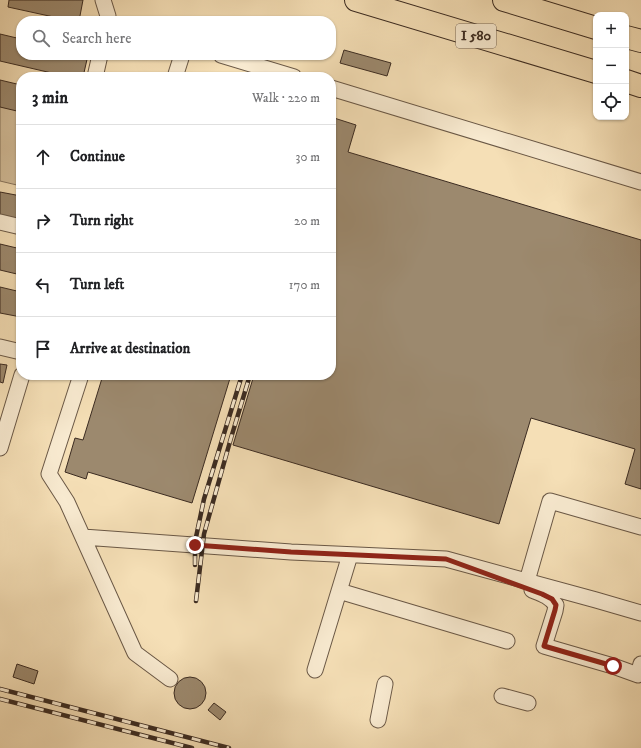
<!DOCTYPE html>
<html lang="en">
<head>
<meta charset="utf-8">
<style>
  body { margin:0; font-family:"IM FELL DW Pica",serif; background:#f6f6f6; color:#202124 }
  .controls { position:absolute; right:12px; top:12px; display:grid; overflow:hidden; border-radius:8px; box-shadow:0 1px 3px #0004 }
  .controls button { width:36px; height:36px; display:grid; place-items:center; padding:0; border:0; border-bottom:1px solid #e0e0e0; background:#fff; color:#202124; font:20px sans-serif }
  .stop { position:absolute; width:12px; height:12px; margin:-9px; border:3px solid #8f2418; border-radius:50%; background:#fff }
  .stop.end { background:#8f2418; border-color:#fff; box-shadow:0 1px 4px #0008 }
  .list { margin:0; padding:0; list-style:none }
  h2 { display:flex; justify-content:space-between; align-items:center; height:52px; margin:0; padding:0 16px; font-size:17px }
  h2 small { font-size:13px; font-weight:400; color:#757577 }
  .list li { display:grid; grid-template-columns:26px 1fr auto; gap:12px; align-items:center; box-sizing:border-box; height:64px; padding:0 16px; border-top:1px solid #e0e0e0 }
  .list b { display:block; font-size:15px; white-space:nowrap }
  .list em { font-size:13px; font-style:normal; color:#757577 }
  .icon { flex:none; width:22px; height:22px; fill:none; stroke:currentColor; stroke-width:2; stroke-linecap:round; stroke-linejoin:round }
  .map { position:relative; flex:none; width:641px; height:748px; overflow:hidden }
  .search { position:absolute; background:#fff; box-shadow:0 1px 3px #0004; left:16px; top:16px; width:320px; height:44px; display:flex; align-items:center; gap:10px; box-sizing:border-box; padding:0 14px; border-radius:16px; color:#757577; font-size:15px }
  .panel { position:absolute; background:#fff; box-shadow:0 1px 3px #0004; left:16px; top:72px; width:320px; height:308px; border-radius:16px }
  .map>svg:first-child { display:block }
</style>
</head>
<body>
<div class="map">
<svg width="641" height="748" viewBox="0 0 641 748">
  <rect width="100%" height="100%" fill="#f5dfb6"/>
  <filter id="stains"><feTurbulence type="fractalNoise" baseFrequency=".005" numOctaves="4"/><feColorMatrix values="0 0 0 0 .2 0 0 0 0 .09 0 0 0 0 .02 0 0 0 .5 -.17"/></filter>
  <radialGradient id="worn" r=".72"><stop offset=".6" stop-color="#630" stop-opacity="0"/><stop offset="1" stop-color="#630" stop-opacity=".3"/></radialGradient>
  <path fill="#d5c09d" stroke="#88765f" d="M0 106 21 111V186L0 181Z"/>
  <path fill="#9c896e" stroke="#3b2b21" d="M9 0H83L79 21H72L8 7Z
    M0 34 21 39V55H88L83 77H69L0 61Z
    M344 50 391 63 387 76 340 63Z
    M0 80 21 85V112L0 107Z
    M331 117 356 125 348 152 641 240V489L625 484 635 449 531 418 499 524 233 445 254 375H331Z
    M0 192 21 196V222L0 218Z
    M0 244 21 249V275L0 270Z
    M0 287 21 292V317L0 313Z
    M0 364 7 365 3 383 0 382Z
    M103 375H231L192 503 88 472 86 479 65 472 75 438 83 440Z
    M17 664 38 671 34 684 13 677Z
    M174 693a16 16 0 1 1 32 0a16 16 0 1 1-32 0Z
    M214 703 226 712 220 720 208 710Z"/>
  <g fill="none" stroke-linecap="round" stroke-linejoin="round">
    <g stroke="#6a5846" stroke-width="17">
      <path id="minor" d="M103 0 108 16 107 21
        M221 55 294 77
        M95 77 100 55
        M175 77 182 55
        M331 88 641 182
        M0 222 21 227
        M0 347 21 352
        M81 375 49 474 67 502 135 653 170 679
        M0 448 22 375
        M83 537 291 552 446 559 596 600 641 613
        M527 581 550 501 641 527
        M532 590C542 594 549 596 556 605L555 611 544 646 613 666 638 675 641 664
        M339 591 507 641
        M315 670 350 555
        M502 696 528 703
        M378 720 385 684"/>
    </g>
    <g stroke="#3b2b21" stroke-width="24">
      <path id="highway" d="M356 0 596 72
        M504 0 596 28
        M626 37 641 41
        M626 81 641 86"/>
    </g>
    <use href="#minor" stroke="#f8ead0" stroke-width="15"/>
    <use href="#highway" stroke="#f5dfb6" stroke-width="22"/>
    <g stroke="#3b2b21" stroke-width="4.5">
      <path id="rail" d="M195 565V542L204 499 242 375
        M196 601 204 534 231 438 250 375
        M0 689 229 748
        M0 699 192 748"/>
    </g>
    <use href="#rail" stroke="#f8ead0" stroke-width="3" stroke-dasharray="9" stroke-linecap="butt"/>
  </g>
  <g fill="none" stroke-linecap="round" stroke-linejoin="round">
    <path stroke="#8f2418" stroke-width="5" d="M195 545 291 552 446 559 542 594 552 599 556 605 555 610 544 646 613 666"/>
  </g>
  <g text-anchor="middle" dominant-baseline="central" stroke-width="3.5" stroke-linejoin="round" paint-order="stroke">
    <rect fill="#f8ead0" stroke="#746456" stroke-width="1" x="456" y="24" width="40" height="24" rx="3"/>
    <g font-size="14" font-weight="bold" fill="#3b2b21">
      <text x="476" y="36">I 580</text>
    </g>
  </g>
  <rect width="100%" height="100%" filter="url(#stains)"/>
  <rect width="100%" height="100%" fill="url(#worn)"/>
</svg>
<div class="controls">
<button>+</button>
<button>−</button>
<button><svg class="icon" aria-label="locate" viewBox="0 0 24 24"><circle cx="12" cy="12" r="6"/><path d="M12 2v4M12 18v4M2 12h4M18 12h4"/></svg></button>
</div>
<div class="stop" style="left:613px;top:666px"></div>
<div class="stop end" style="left:195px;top:545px"></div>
<div class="search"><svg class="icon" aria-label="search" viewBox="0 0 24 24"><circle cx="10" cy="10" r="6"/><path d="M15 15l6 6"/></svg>Search here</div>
<section class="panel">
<h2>3 min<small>Walk · 220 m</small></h2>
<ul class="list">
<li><svg class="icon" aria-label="ahead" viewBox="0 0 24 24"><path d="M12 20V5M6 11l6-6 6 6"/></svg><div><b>Continue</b></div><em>30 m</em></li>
<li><svg class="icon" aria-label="right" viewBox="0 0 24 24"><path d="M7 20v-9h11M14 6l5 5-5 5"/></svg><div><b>Turn right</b></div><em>20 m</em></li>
<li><svg class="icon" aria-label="left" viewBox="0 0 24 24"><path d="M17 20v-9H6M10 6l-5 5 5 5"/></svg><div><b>Turn left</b></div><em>170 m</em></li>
<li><svg class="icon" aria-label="arrive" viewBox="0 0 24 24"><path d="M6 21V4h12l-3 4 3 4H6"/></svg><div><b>Arrive at destination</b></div></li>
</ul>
</section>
</div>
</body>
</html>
